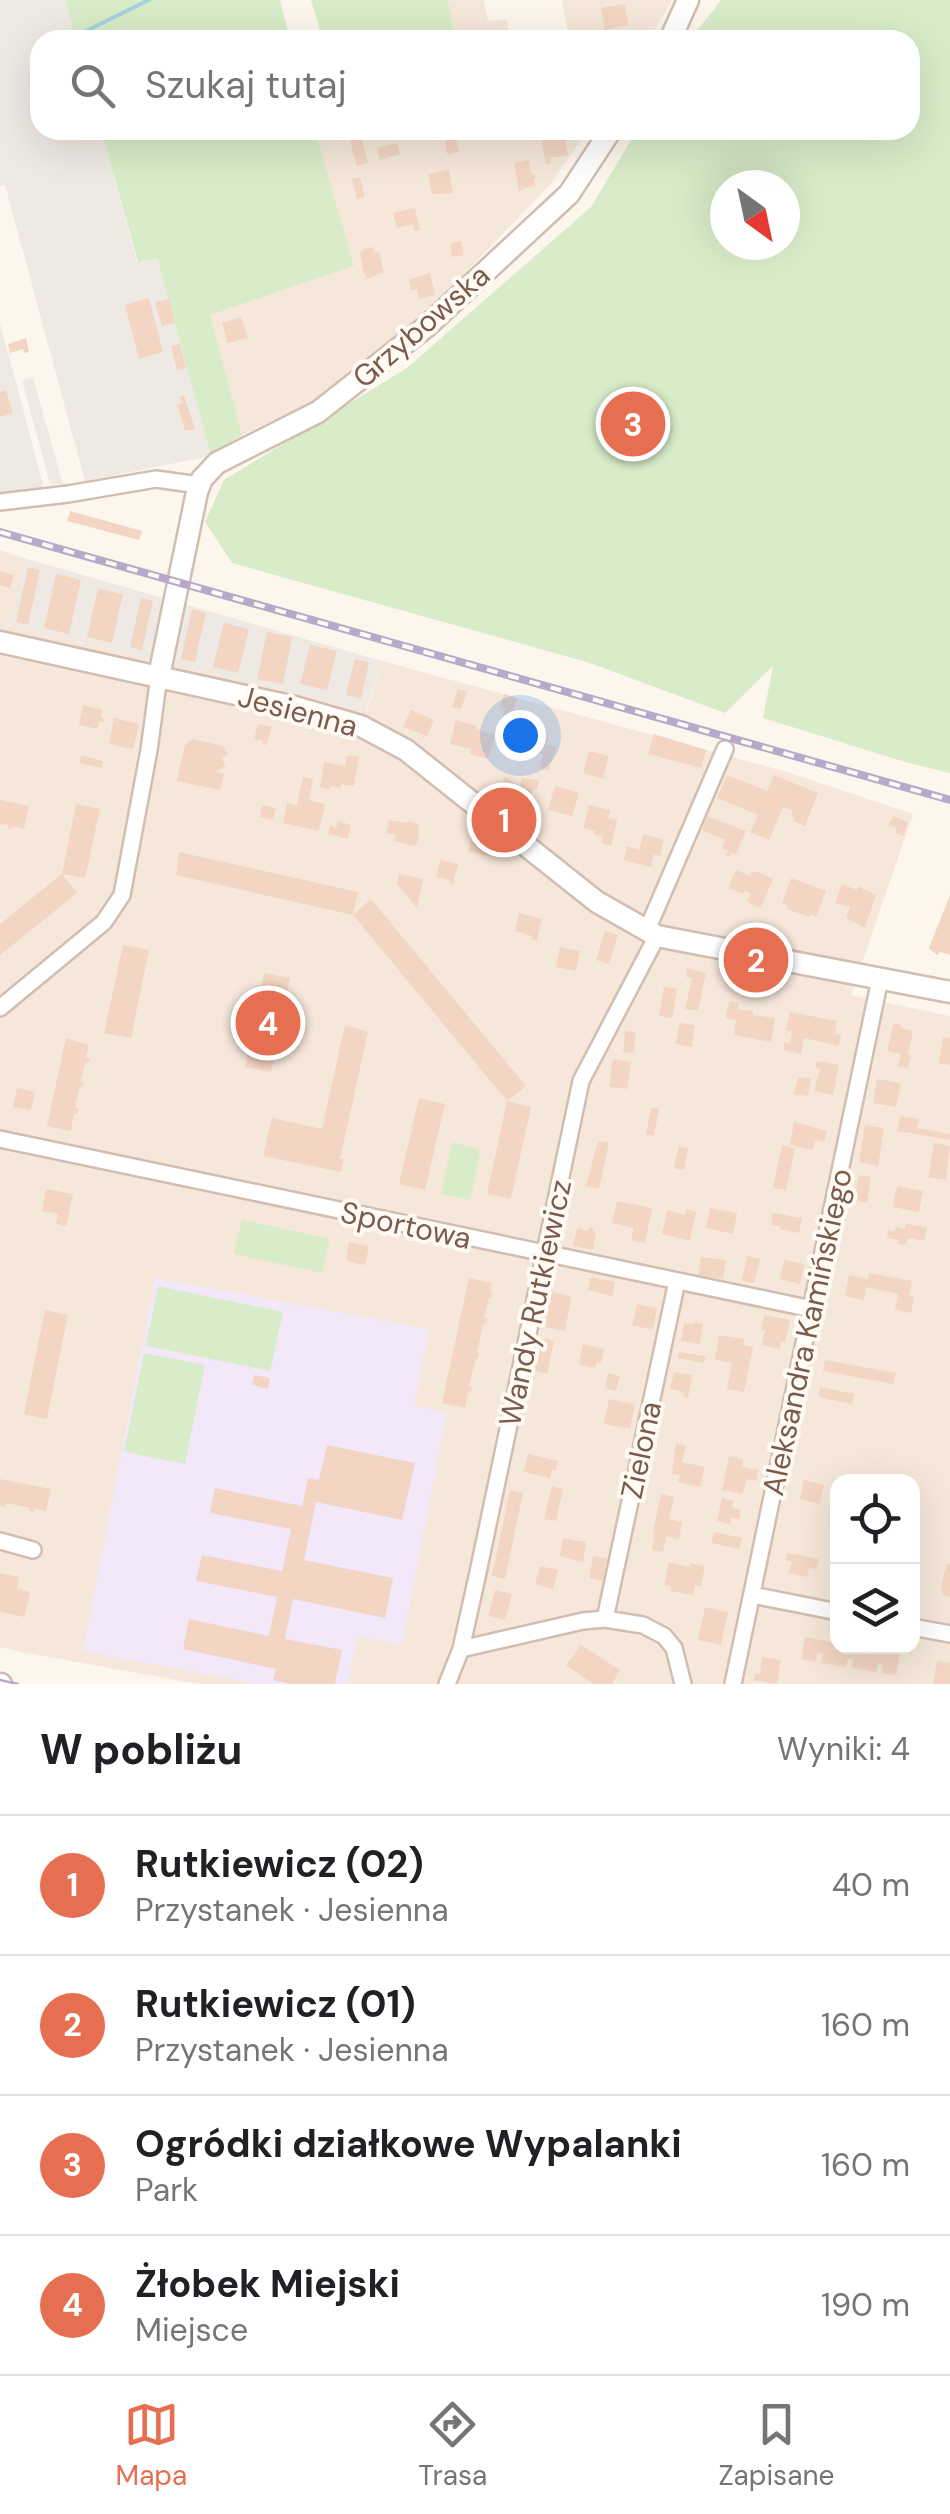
<!DOCTYPE html>
<html lang="pl">
<head>
<meta charset="utf-8">
<style>
  body { margin:0; font-family:"DM Sans",sans-serif; background:#f6f6f6; color:#202124 }
  .controls { position:absolute; right:30px; bottom:30px; display:grid; overflow:hidden; border-radius:20px; box-shadow:0 10px 40px #0002 }
  .controls button { width:90px; height:90px; display:grid; place-items:center; padding:0; border:0; border-bottom:2px solid #e0e0e0; background:#fff; color:#202124; font:50px sans-serif }
  .compass { position:absolute; left:710px; top:170px; width:90px; height:90px; border-radius:50%; background:#fff; box-shadow:0 10px 40px #0002; rotate:147deg }
  .you { position:absolute; left:520px; top:735px; width:35px; height:35px; margin:-25px; border:8px solid #fff; border-radius:50%; background:#1a73e8; box-shadow:0 0 0 15px #1a73e833 }
  .badge { display:grid; place-items:center; width:65px; height:65px; border-radius:50%; background:#e76f51; color:#fff; font-size:32px; font-weight:700 }
  .pin { position:absolute; translate:-50% -50%; border:5px solid #fff; box-shadow:0 2px 10px #0006 }
  .list { margin:0; padding:0; list-style:none }
  h2 { display:flex; justify-content:space-between; align-items:center; height:130px; margin:0; padding:0 40px; font-size:42px }
  h2 small { font-size:32px; font-weight:400; color:#757577 }
  .list li { display:grid; grid-template-columns:65px 1fr auto; gap:30px; align-items:center; box-sizing:border-box; height:140px; padding:0 40px; border-top:2px solid #e0e0e0 }
  .list b { display:block; font-size:38px; white-space:nowrap }
  .list p { margin:0; font-size:32px; white-space:nowrap; color:#757577 }
  .list em { font-size:32px; font-style:normal; color:#757577 }
  .icon { flex:none; width:55px; height:55px; fill:none; stroke:currentColor; stroke-width:2; stroke-linecap:round; stroke-linejoin:round }
  .map { position:relative; flex:none; width:950px; height:1684px; overflow:hidden }
  .search { position:absolute; background:#fff; box-shadow:0 10px 40px #0002; left:30px; right:30px; top:30px; height:110px; display:flex; align-items:center; gap:25px; box-sizing:border-box; padding:0 35px; border-radius:30px; color:#757577; font-size:38px }
  .sheet { height:690px; background:#fff }
  nav { display:flex; justify-content:space-around; align-items:center; box-sizing:border-box; height:140px; border-top:2px solid #e0e0e0; background:#fff; font-size:28px; color:#757577 }
  nav a { display:grid; justify-items:center; gap:5px }
  nav .on { color:#e76f51 }
  .map>svg:first-child { display:block }
</style>
</head>
<body>
<div class="map">
<svg width="950" height="1684" viewBox="0 0 950 1684">
  <rect width="100%" height="100%" fill="#fdf6ec"/>
  <path fill="#f5e8da" fill-rule="evenodd" d="M448 0H484L488 21 507 19 509 40H409L453 30Z
    M562 0H672L649 40H569Z
    M315 130H588L549 186 404 336 314 401 242 435 209 315 353 266Z
    M0 550 24 558 11 625 367 710 382 661 784 771 913 814 851 995 950 1016V1684H200L26 1653 0 1647ZM838 1482H912V1646H838Z"/>
  <path fill="#efe9e4" d="M0 0H65L76 40H40V130H101L137 262 157 258 211 456 85 481 5 185 0 186Z
    M0 323 44 488 0 494Z
    M33 378 63 484H50L22 380Z
    M24 558 382 661 366 710 10 625Z"/>
  <path fill="#f3e8fa" d="M155 1278 429 1329 414 1406 447 1412 402 1645 357 1636 348 1684H259L83 1651Z"/>
  <path fill="#d8ecc9" fill-rule="evenodd" d="M65 0H280L290 40H76Z
    M311 0H448L453 30 409 40H323Z
    M721 0H950V773L905 762 763 718 773 666 725 713 587 662 232 563 205 522 224 480 407 368 591 207 637 130H910V40H690ZM725 185H785V245H725Z
    M101 130H315L354 266 210 315 242 435 211 456 157 258 138 262Z
    M452 1142 476 1148 480 1153 470 1200 441 1194Z
    M242 1220 330 1239 322 1273 234 1254Z
    M158 1286 283 1312 270 1371 146 1346Z
    M144 1353 205 1365 185 1464 124 1452Z"/>
  <g fill="none" stroke-linecap="round" stroke-linejoin="round">
    <path stroke="#a5d3da" stroke-width="4" d="M80 34 149 0"/>
  </g>
  <path fill="#f3d5c3" d="M625 4 628 25 605 30 601 8Z
    M347 130H355L357 140 362 139 368 163 357 166Z
    M564 132 568 155 550 158 552 163 546 165 541 136Z
    M456 138 459 152 447 154 445 140Z
    M397 143 400 154 380 160 377 148Z
    M529 160 531 173 537 176 534 179 535 186 524 188 519 192 514 163Z
    M449 170 453 193 432 194 428 174Z
    M360 177 365 197 357 199 352 179Z
    M415 208 420 230 415 231 413 224 397 228 393 213Z
    M461 241 464 255 452 257 450 243Z
    M372 247 376 253 379 252 384 272 367 279 363 270 360 254 363 249Z
    M430 273 435 295 419 299 417 289 411 290 409 280Z
    M149 298 163 352 139 359 125 305Z
    M169 299 175 323 162 326 155 302Z
    M241 317 248 338 228 343 222 323Z
    M26 338 29 352 24 353 23 349 10 353 8 344Z
    M180 344 186 368 177 370 171 346Z
    M6 390 13 413 0 417V392Z
    M184 395 195 429 185 431 177 404 182 403 180 397Z
    M70 511 142 531 139 540 67 521Z
    M28 567 40 570 28 625 16 622Z
    M0 571 14 575 10 588 0 585Z
    M56 574 81 580 69 634 44 628Z
    M98 589 123 594 112 643 87 637Z
    M141 598 153 601 142 650 130 647Z
    M192 609 206 613 195 662 181 659Z
    M224 623 249 629 238 673 213 667Z
    M267 632 292 637 283 684 257 679Z
    M310 645 337 651 327 690 300 684Z
    M355 659 369 662 361 699 346 695Z
    M458 689 467 692 461 709 452 707Z
    M504 694 517 698 514 709 522 712 516 732 499 727 505 708 500 707Z
    M83 705 102 710 101 717 104 718 103 722 99 721 98 729 79 725Z
    M411 710 434 720 427 736 403 727Z
    M114 718 139 724 133 749 109 744Z
    M456 720 477 726 476 729 495 735 488 759 470 754 471 749 450 744Z
    M258 724 272 727 266 745H263V741L254 739Z
    M654 734 706 750 701 768 648 754Z
    M535 735 548 738 546 744 556 747 549 770 540 768 543 755 531 751Z
    M193 739 223 746 228 754 221 758 226 766 215 772 224 774 220 790 177 781 185 745Z
    M589 751 609 756 603 779 583 773Z
    M81 755 103 761 102 768 79 763Z
    M347 755 359 757 354 786 341 784 340 788 331 786 330 790 320 787 324 762 345 766Z
    M727 775 767 791 774 775 818 793 805 826 793 821 795 818 791 816 793 811 783 807 769 840 750 832 758 815 717 798Z
    M303 777 313 779 309 800 325 804 319 831 283 823 287 803 297 805Z
    M504 777 512 779 511 782 520 785 522 778 539 780 537 790 533 789 528 808 498 799Z
    M555 786 579 793 572 816 548 810Z
    M0 800 29 806 24 829 13 826 12 829 8 828V825L0 824Z
    M76 804 100 809 85 878 62 874 77 893 0 955V924L62 874Z
    M262 805 276 808 273 820 260 817Z
    M589 805 610 810 608 818 617 820 611 846 601 843 602 836 594 834 595 831 583 828Z
    M707 816 746 831 736 854 732 853 730 857 726 855 728 851 722 848 725 840 702 830Z
    M893 816 908 822 903 836 895 833 897 828 889 825Z
    M389 820 407 823 410 821 419 825 418 841 415 846 394 841 396 835 386 833Z
    M338 821 351 825 348 839 328 834 330 826 336 828Z
    M643 834 664 840 660 856 654 854 651 867 624 860 627 846 639 850Z
    M482 838 486 839V843L492 844 490 856 468 852 471 841 481 843Z
    M179 852 358 892 353 915 176 875Z
    M440 860 458 864 453 884 449 883 450 880 436 877Z
    M736 870 750 876 751 872H758L773 879 761 908 747 902 751 894 744 891 743 894 728 888Z
    M399 874 423 879 417 908 397 884Z
    M791 878 826 891 816 917 810 914 809 917 787 909 788 906 782 903Z
    M842 884 857 890 858 886 876 895 865 928 846 918 850 907 835 903Z
    M950 895V955L940 952 937 955 929 948Z
    M371 899 526 1086 507 1101 353 915Z
    M519 913 542 919 537 941 531 939 532 936 515 931Z
    M605 931 618 935 609 964 596 960Z
    M123 945 149 950 131 1038 104 1033Z
    M560 947 580 951 576 971 556 967Z
    M687 968 706 973 698 1011 685 1009 692 978 686 977Z
    M264 973 290 978 271 1072 245 1067Z
    M664 987 677 989 672 1018 659 1016Z
    M729 1001 739 1002 738 1009 753 1011V1015L775 1018 771 1042 734 1035 736 1020 726 1018Z
    M790 1012 837 1021 835 1033 841 1035 839 1046 804 1038 801 1054 783 1050 784 1042 790 1043 792 1031 786 1030Z
    M680 1023 695 1025 692 1047 676 1044Z
    M894 1023 902 1025 901 1028 913 1031 908 1054 911 1055 908 1068 898 1066 901 1054 887 1051Z
    M345 1025 368 1032 340 1159H344L341 1172 263 1156 272 1118 322 1129Z
    M625 1031 636 1032 634 1053 623 1052Z
    M943 1037 950 1038V1065L939 1063Z
    M66 1038 89 1045 86 1057 90 1058 88 1063H85L81 1081 84 1082 83 1087H80L75 1108H79L77 1114 74 1113 71 1131 47 1126Z
    M613 1059 631 1062 627 1089 609 1087Z
    M817 1061 839 1065 833 1095 814 1091 820 1069 815 1068Z
    M798 1077 811 1078 808 1096 794 1094Z
    M877 1079 901 1083 896 1107 873 1103Z
    M17 1088 35 1092 31 1110 13 1107Z
    M419 1098 445 1104 425 1190 399 1184Z
    M507 1101 531 1107 511 1199 487 1194Z
    M651 1108 659 1109 654 1136 646 1134Z
    M900 1116 919 1119 917 1128 950 1134V1140L897 1131Z
    M794 1122 827 1131 824 1142 815 1140 813 1150 790 1145Z
    M865 1125 884 1128 878 1166 859 1162Z
    M598 1141 609 1142 599 1189 586 1186Z
    M934 1143 950 1146 946 1180 928 1177Z
    M782 1145 795 1148 786 1190 773 1188Z
    M679 1146 688 1148 684 1170 674 1168Z
    M859 1175 871 1177 867 1203 854 1200Z
    M897 1186 923 1191 919 1212 893 1207Z
    M46 1189 73 1194 66 1226 56 1224 58 1214 42 1211Z
    M617 1201 652 1208 645 1243 631 1240 634 1228 612 1223Z
    M710 1208 737 1213 733 1234 706 1228Z
    M686 1209 696 1212 690 1241 662 1234 667 1210 685 1215Z
    M773 1213 802 1218 799 1233 780 1229V1226L771 1225Z
    M906 1224 927 1227 924 1241 909 1238 904 1245 897 1244 898 1240 887 1238 888 1230 895 1232 896 1227 905 1229Z
    M589 1227 594 1228 593 1232H596L593 1250 573 1246 577 1228 588 1231Z
    M349 1242 369 1246 365 1265 346 1261Z
    M747 1256 760 1259 754 1283 742 1281Z
    M701 1257 726 1260 723 1279 698 1275Z
    M784 1260 804 1264 800 1284 780 1279Z
    M869 1273 912 1281 909 1296 914 1297 911 1313 895 1310 898 1294 866 1287 864 1300 845 1296 849 1275 868 1279Z
    M591 1277 615 1282 612 1296 588 1290Z
    M469 1278 492 1283 490 1292H492L491 1298H489L484 1318H487L486 1324H483L477 1352 479 1353 478 1359 476 1358 469 1386 472 1387 471 1393 468 1392 465 1408 442 1403Z
    M551 1292 571 1296 565 1331 545 1327Z
    M637 1304 657 1308 653 1329 632 1326Z
    M45 1310 68 1315 47 1419 24 1414Z
    M764 1315 790 1320 785 1342 781 1341 780 1349 762 1345 765 1330H761Z
    M694 1322 703 1324 700 1344 681 1341 684 1323 694 1324Z
    M719 1335 744 1339 743 1345 753 1347 744 1392 727 1389 732 1363 715 1360Z
    M542 1338 554 1341 547 1374 534 1371Z
    M583 1344 604 1349 601 1363H596L595 1368 579 1365Z
    M679 1352 706 1356 704 1363 678 1358Z
    M825 1360 896 1373 893 1384 823 1371Z
    M674 1372 692 1375 688 1398 683 1397 684 1392 670 1389Z
    M608 1373 620 1376 616 1391 605 1388Z
    M254 1375 270 1378 268 1389 252 1385Z
    M820 1387 854 1394 852 1404 818 1397Z
    M609 1399 635 1404 630 1429 604 1424Z
    M676 1443 686 1446 682 1462 705 1467 700 1487 678 1482 680 1475 672 1474Z
    M327 1445 415 1463 402 1520 316 1502 304 1560 393 1578 385 1618 293 1599 285 1639 342 1650 335 1684H291L273 1680 276 1669 183 1649 189 1619 269 1636 277 1597 196 1581 202 1555 282 1571 291 1529 210 1513 215 1488 302 1506 308 1478 319 1480Z
    M528 1454 558 1461 556 1471 552 1470 550 1478 524 1472Z
    M729 1456 743 1459 742 1467 758 1470 756 1481 746 1479 743 1494 722 1490Z
    M0 1479 51 1489 46 1511 35 1509 34 1512 29 1511 30 1508 6 1503 5 1507 0 1506Z
    M804 1480 824 1485 820 1504 800 1499Z
    M552 1486 563 1489 556 1521 544 1519Z
    M510 1490 523 1493 505 1579 492 1576Z
    M661 1494 674 1497 669 1519 682 1522 679 1539 666 1536 663 1552 652 1550 655 1533H653Z
    M722 1498 734 1501 732 1508 741 1510 739 1519 731 1518 730 1524 717 1521Z
    M714 1532 742 1538 739 1549 711 1543Z
    M563 1538 585 1542 586 1545 583 1562 560 1556Z
    M788 1553 819 1559 817 1569 809 1568 807 1577 788 1573 792 1562 786 1560Z
    M593 1556 607 1558 603 1581 589 1578Z
    M669 1562 689 1567 690 1563 705 1566 701 1586 695 1585 693 1595 670 1591 671 1586 664 1585Z
    M946 1564H950V1597L942 1595 943 1590 941 1589Z
    M540 1566 558 1570 553 1589 535 1584Z
    M0 1573 19 1577 17 1589 30 1592 24 1617 0 1612Z
    M495 1590 512 1594 505 1620 488 1616Z
    M705 1607 728 1612 721 1645 698 1640Z
    M805 1637 838 1643V1646H857L900 1654 896 1676 882 1673 883 1665 878 1664 876 1672 852 1668 853 1660 850 1659H848L846 1667 821 1663 823 1654H820L817 1653 816 1662 801 1659Z
    M581 1645 620 1670 612 1684H593L566 1665Z
    M762 1657 781 1660 777 1684 754 1680 755 1674H760Z
    M937 1661 950 1663V1684H933Z"/>
  <g fill="none" stroke-linecap="round" stroke-linejoin="round">
    <g stroke="#d1beb0" stroke-width="20">
      <path id="minor" d="M0 502 68 494 156 479 199 485
        M647 930 725 749
        M0 1008 104 922 122 895 149 750 159 676
        M0 1139 812 1309
        M0 1541 33 1550
        M752 1595 838 1612
        M605 1619 677 1281
        M912 1627 950 1634
        M461 1649 583 1621 605 1619 643 1625 664 1636 674 1648 683 1684
        M447 1684 461 1649 477 1577 581 1081 657 936
        M733 1684 880 979"/>
    </g>
    <g stroke="#d1beb0" stroke-width="25">
      <path id="tertiary" d="M670 40 688 0
        M0 642 295 707 361 726 406 750 597 902 657 936 950 992
        M159 676 197 492 202 479 217 463 318 412 427 326 569 194 611 130
        M0 1684H1"/>
    </g>
    <use href="#minor" stroke="#fff" stroke-width="15"/>
    <use href="#tertiary" stroke="#fff" stroke-width="20"/>
    <path stroke="#b9a8c9" stroke-width="2.5" d="M0 1680 18 1684"/>
    <g stroke="#b9a8c9" stroke-width="8">
      <path id="rail" d="M0 532 950 800"/>
    </g>
    <use href="#rail" stroke="#fffaf3" stroke-width="4" stroke-dasharray="11" stroke-linecap="butt"/>
  </g>
  <g text-anchor="middle" dominant-baseline="central" stroke-width="8" stroke-linejoin="round" paint-order="stroke">
    <g font-size="30" fill="#7a5c4d" stroke="#fffaf3">
      <text transform="translate(421 326) rotate(-41)">Grzybowska</text>
      <text transform="translate(298 711) rotate(15)">Jesienna</text>
      <text transform="translate(406 1225) rotate(12)">Sportowa</text>
      <text transform="translate(535 1303) rotate(-78)">Wandy Rutkiewicz</text>
      <text transform="translate(807 1332) rotate(-78)">Aleksandra Kamińskiego</text>
      <text transform="translate(641 1450) rotate(-78)">Zielona</text>
    </g>
  </g>
</svg>
<div class="controls">
<button><svg class="icon" aria-label="locate" viewBox="0 0 24 24"><circle cx="12" cy="12" r="6"/><path d="M12 2v4M12 18v4M2 12h4M18 12h4"/></svg></button>
<button><svg class="icon" aria-label="layers" viewBox="0 0 24 24"><path d="M12 4l9 5-9 5-9-5zM3 14l9 5 9-5"/></svg></button>
</div>
<svg class="compass" viewBox="-18 -18 36 36"><path d="M0-13l5 13h-10z" fill="#e53935"/><path d="M0 13l5-13h-10z" fill="#757577"/></svg>
<div class="you"></div>
<div class="pin badge" style="left:504px;top:820px">1</div>
<div class="pin badge" style="left:756px;top:960px">2</div>
<div class="pin badge" style="left:633px;top:424px">3</div>
<div class="pin badge" style="left:268px;top:1023px">4</div>
<div class="search"><svg class="icon" aria-label="search" viewBox="0 0 24 24"><circle cx="10" cy="10" r="6"/><path d="M15 15l6 6"/></svg>Szukaj tutaj</div>
</div>
<section class="sheet">
<h2>W pobliżu<small>Wyniki: 4</small></h2>
<ul class="list">
<li><span class="badge">1</span><div><b>Rutkiewicz (02)</b><p>Przystanek · Jesienna</p></div><em>40 m</em></li>
<li><span class="badge">2</span><div><b>Rutkiewicz (01)</b><p>Przystanek · Jesienna</p></div><em>160 m</em></li>
<li><span class="badge">3</span><div><b>Ogródki działkowe Wypalanki</b><p>Park</p></div><em>160 m</em></li>
<li><span class="badge">4</span><div><b>Żłobek Miejski</b><p>Miejsce</p></div><em>190 m</em></li>
</ul>
</section>
<nav>
<a class="on"><svg class="icon" aria-label="map" viewBox="0 0 24 24"><path d="M3 6l6-2 6 2 6-2v14l-6 2-6-2-6 2zM9 4v14M15 6v14"/></svg>Mapa</a>
<a><svg class="icon" aria-label="directions" viewBox="0 0 24 24"><path d="M12 3l9 9-9 9-9-9zM9 14v-3h6M13 9l2 2-2 2"/></svg>Trasa</a>
<a><svg class="icon" aria-label="saved" viewBox="0 0 24 24"><path d="M7 4h10v16l-5-4-5 4z"/></svg>Zapisane</a>
</nav>
</body>
</html>
